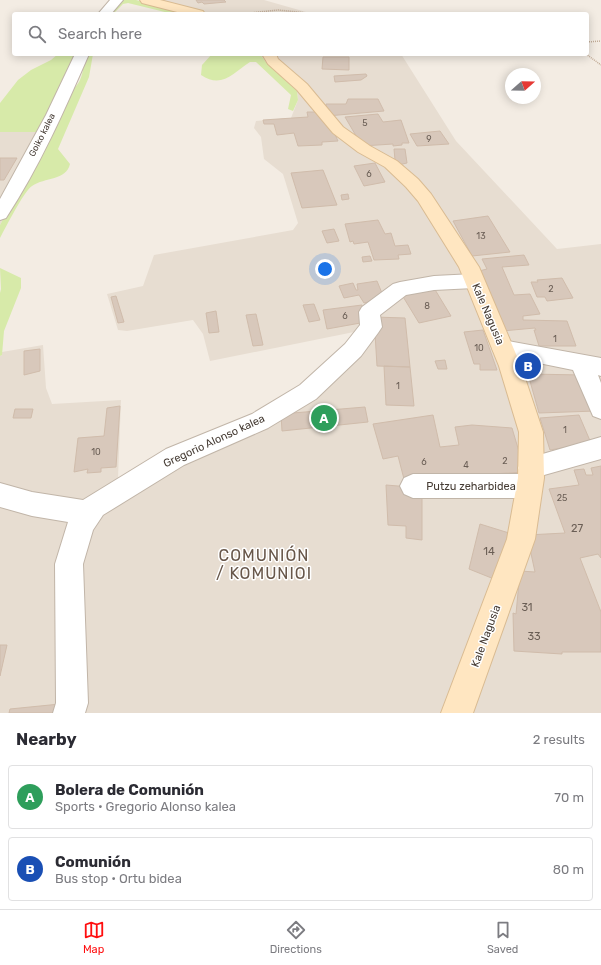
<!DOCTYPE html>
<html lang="en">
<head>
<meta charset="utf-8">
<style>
  body { margin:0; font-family:Rubik,sans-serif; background:#f7f7f7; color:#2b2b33 }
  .compass { position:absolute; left:505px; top:68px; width:36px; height:36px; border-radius:50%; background:#fff; box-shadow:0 2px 10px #0003; rotate:70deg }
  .you { position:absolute; left:325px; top:269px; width:14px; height:14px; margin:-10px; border:3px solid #fff; border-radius:50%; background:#1a73e8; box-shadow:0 0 0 6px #1a73e833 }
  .badge { display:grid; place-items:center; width:26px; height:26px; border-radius:50%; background:#ff0e0f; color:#fff; font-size:13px; font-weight:700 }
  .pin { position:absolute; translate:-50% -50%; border:2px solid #fff; box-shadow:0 1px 4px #0006 }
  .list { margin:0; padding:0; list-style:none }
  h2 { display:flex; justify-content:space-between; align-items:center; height:52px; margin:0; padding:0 16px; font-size:17px }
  h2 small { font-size:13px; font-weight:400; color:#7c7c81 }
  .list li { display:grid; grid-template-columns:26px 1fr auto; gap:12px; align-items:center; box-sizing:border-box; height:64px; margin:0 8px 8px; padding:0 8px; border:1px solid #e1e1e2; border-radius:4px }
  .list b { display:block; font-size:15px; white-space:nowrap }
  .list p { margin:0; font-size:13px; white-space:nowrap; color:#7c7c81 }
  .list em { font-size:13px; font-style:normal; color:#7c7c81 }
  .icon { flex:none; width:22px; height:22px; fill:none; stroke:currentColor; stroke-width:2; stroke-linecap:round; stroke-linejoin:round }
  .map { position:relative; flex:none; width:601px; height:713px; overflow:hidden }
  .search { position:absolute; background:#fff; box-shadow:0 2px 10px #0003; left:12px; right:12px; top:12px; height:44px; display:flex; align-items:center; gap:10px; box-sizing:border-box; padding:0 14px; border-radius:4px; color:#7c7c81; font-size:15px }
  .sheet { height:196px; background:#fff }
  nav { display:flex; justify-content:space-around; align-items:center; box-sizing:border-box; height:56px; border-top:1px solid #e1e1e2; background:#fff; font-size:11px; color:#7c7c81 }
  nav a { display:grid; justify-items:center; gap:2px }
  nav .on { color:#ff0e0f }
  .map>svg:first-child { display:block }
</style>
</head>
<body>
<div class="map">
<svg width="601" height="713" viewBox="0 0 601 713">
  <rect width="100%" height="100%" fill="#f3ece3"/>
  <path fill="#e7ddd1" d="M163 0H264L313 14H188L156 6Z
    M260 54H401L456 141 557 249 601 244V713H0V356L2 355V352L43 345 46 388 52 404 121 400 118 478 243 421 282 399 329 366 354 332 210 361 203 334 193 320 127 331 118 330 107 294 143 286 154 255 293 230 298 223 283 174 264 159 261 137 254 128 256 121 291 118 298 100 297 91 266 62Z
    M0 132H49L0 225Z"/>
  <path fill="#d7eaa9" d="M124 0H136L188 14H173L128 3 123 4 113 14H109L119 2Z
    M58 54H79C67 81 51 105 38 132H0V103L18 80 31 70 51 60Z
    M87 54H93L89 77 58 149 70 164C66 181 45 177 32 186 24 191 6 227 0 238V225L70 93C73 89 78 85 80 80 84 71 83 63 87 54Z
    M212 54H260L266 62 297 91 298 100 293 111 288 109 291 95 256 62H250C233 73 222 89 201 75L202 65Z
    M0 268 21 278V288L4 331 2 355 0 356V293L1 289Z"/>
  <path fill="#d8c8bb" stroke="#d0bcab" d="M196 0H224L226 2 204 4 202 2 198 3Z
    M323 57H349V70L322 69Z
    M366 74 367 76 361 80 335 82 334 76Z
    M348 99H378L384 111 327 116 326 104H346Z
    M307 112H317L332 128 338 141 322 142V145L298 146 294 133 277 135 274 124H264L263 120 308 117Z
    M378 114 383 122 401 120 409 143H402V145L393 146V144L362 146 345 117Z
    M440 131 449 144 417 146 410 134Z
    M394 149H405L407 163 398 165 395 160Z
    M0 158H17L4 180H0Z
    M375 163 385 182 364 186 354 166Z
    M323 170 337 205 302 208 291 173Z
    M348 194 349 199 342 200 341 195Z
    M488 216 510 252 472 256 453 221Z
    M378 220 385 234 391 233 395 246 408 245 411 254 398 255 399 259 374 260 368 242 354 244 353 241 350 242 345 224Z
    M334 229 339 241 327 243 322 231Z
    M524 255 529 265 502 267 514 295 530 294 540 314 523 316V320L567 321 576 346H539L534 330H536L535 328 502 331 479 271 487 269 482 259Z
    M370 256 372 261 363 262 362 257Z
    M562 278 573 298 547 301 545 297H537L531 282H538L537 280Z
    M377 281 384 298 364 303 359 295 344 298 339 286 353 283 356 290H358L357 284Z
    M434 288 451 316 419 323 402 295Z
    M116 296 124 322 118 323 111 297Z
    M314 304 320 320 309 322 303 305Z
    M362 305 366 322 327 329 323 310Z
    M216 311 219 332 209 333 206 313Z
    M256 314 263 345 253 346 246 315Z
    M374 317 405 318 410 367 377 366Z
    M483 330 497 370H480V364H474L464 332Z
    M40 349V371L24 375V351Z
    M445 360 447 369H438L435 361Z
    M384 366 410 367 414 406 386 405Z
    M528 374 583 375 596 411 539 413Z
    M120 406 116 467 101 468V472L87 473 88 469 74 472 78 438 104 436 107 408Z
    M365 407 368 422 282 431 281 414Z
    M15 409H33L31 418H13Z
    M433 415 440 447 459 445 455 427 472 425 512 428 525 472 404 479 398 456 383 459 373 424Z
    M579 415 591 443 550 450 540 418Z
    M601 466V558L598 554 580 558 601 612V652H562V654L514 651 513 613 516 614 520 571 535 572 527 535 565 533 549 489 579 485 574 470 584 469 586 475H593L591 468Z
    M386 485 410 487 422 495V540L406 538V526L388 525Z
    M480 524 509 533 499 581 469 569Z
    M0 645H7L0 676Z
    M60 704 58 713H9L10 709Z"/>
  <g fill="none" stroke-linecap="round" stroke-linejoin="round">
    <g stroke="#c1b5a8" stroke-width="2">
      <path id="street" d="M110 0H123L111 14H98Z
        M75 54H89C65 109 39 168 6 218L0 220V199L46 115Z
        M474 274 481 276 484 281 481 286 474 288 434 290 406 295 380 315 382 327 378 333 361 356 316 399 268 428 184 465 103 515 93 530 83 564 88 703 85 713H53L56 703 55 564 68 522 32 516 0 507V483L32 492 83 500 166 449 252 414 300 385 345 344 360 325 359 312 362 307 393 284 400 282 434 276Z
        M503 340 601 358V376L598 375 601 383V419L593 416 573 370 495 354 492 348 495 342Z
        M601 437V459L537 477 542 486 538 494 529 498H413L404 494 400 486 404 478 413 474H521L518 468 522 460Z"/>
    </g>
    <g stroke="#d9bb92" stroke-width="2">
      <path id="secondary" d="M140 0H160L203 11 205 14H185L142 3Z
        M262 54H276L278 59 307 84 343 127 370 146 397 161 418 179 431 194 479 267 521 366 543 432 544 478 535 539 473 713H441L507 539 518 478 519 432 499 366 459 267 418 201 406 187 385 167 358 152 333 133 297 90 268 64Z"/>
    </g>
    <path stroke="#c1ab96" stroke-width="1.5" stroke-dasharray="1 1" stroke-linecap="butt" d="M240 14 278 10 317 14
      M587 42 601 41
      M586 54 601 65"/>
    <use href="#street" fill="#fff" fill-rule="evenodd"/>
    <use href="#secondary" fill="#ffe6c1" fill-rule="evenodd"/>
  </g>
  <g text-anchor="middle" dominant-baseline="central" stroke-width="3" stroke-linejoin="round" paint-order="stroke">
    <g font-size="9" fill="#6a5e55">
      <text x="365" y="123">5</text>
      <text x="429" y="139">9</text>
      <text x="369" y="174">6</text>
      <text x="481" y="236">13</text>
      <text x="551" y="289">2</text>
      <text x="427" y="306">8</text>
      <text x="345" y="316">6</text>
      <text x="555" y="339">1</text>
      <text x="479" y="348">10</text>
      <text x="398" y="386">1</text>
      <text x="565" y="430">1</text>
      <text x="96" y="452">10</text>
      <text x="505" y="461">2</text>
      <text x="424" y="462">6</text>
      <text x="466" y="465">4</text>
      <text x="562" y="498">25</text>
    </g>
    <g font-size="9" fill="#453b33" stroke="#fff">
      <text transform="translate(42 135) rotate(-63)">Goiko kalea</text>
    </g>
    <g font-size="11" fill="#453b33" stroke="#fff">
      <text transform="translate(488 314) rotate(67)">Kale Nagusia</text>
      <text transform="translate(214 441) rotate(-25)">Gregorio Alonso kalea</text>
      <text x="471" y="486">Putzu zeharbidea</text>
      <text transform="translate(486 636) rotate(-70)">Kale Nagusia</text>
    </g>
    <g font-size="11" fill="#6a5e55">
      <text x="577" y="528">27</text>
      <text x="489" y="551">14</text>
      <text x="527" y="607">31</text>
      <text x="534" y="636">33</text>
    </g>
    <g font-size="16" letter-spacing="1" fill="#68574a" stroke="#fff">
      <text x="264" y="555">COMUNIÓN<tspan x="264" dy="18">/ KOMUNIOI</tspan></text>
    </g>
  </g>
</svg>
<svg class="compass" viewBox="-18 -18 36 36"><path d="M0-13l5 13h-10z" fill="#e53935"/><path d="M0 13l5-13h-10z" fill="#7c7c81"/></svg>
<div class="you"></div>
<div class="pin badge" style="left:324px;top:418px;background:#2e9e5b">A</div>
<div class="pin badge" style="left:528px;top:366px;background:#1a4fb4">B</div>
<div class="search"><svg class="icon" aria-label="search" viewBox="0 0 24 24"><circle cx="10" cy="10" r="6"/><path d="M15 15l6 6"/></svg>Search here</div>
</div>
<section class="sheet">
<h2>Nearby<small>2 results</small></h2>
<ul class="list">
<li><span class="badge" style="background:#2e9e5b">A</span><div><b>Bolera de Comunión</b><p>Sports · Gregorio Alonso kalea</p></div><em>70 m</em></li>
<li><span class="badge" style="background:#1a4fb4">B</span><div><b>Comunión</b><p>Bus stop · Ortu bidea</p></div><em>80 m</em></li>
</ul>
</section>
<nav>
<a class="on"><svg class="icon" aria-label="map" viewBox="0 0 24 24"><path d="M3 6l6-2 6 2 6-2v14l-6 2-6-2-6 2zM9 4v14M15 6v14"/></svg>Map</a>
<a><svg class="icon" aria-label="directions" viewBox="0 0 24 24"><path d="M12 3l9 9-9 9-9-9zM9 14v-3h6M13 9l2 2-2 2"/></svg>Directions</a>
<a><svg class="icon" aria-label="saved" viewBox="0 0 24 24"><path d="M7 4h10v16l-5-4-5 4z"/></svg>Saved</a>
</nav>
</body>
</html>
